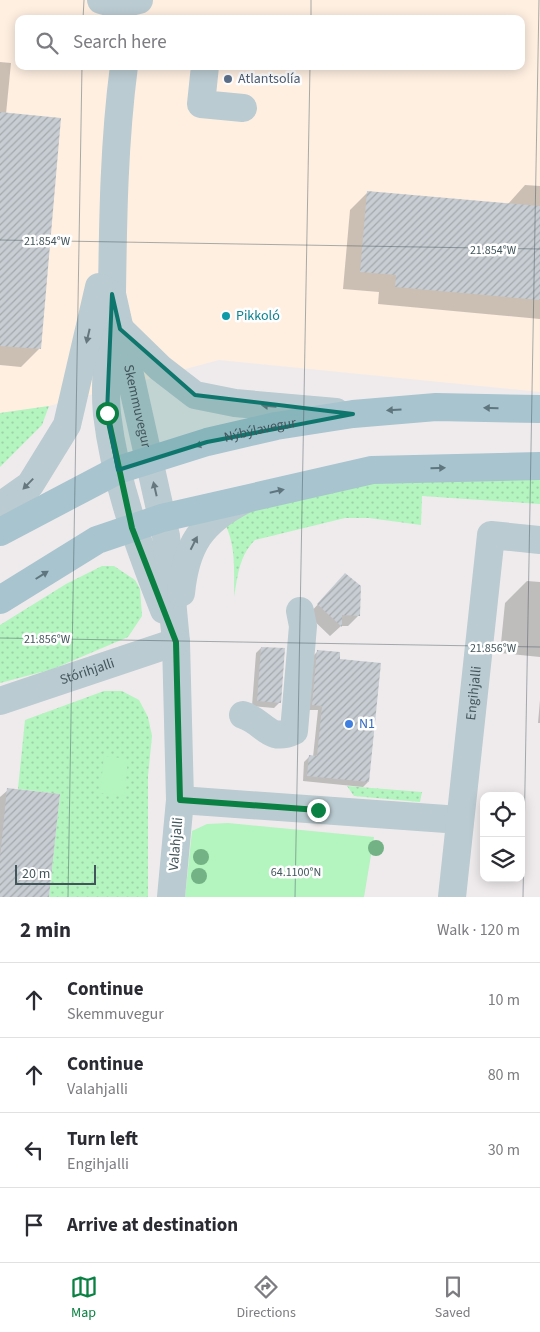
<!DOCTYPE html>
<html lang="en">
<head>
<meta charset="utf-8">
<style>
  body { margin:0; font-family:"Source Sans 3",sans-serif; background:#f7f7f7; color:#2b2b33 }
  .controls { position:absolute; right:15px; bottom:15px; display:grid; overflow:hidden; border-radius:10px; box-shadow:0 2px 12px #0003 }
  .controls button { width:45px; height:45px; display:grid; place-items:center; padding:0; border:0; border-bottom:1px solid #e1e1e2; background:#fff; color:#2b2b33; font:25px sans-serif }
  .scale { position:absolute; left:15px; bottom:12px; width:81px; box-sizing:border-box; padding-left:5px; border:2px solid #42555b; border-top:0; font-size:14px; line-height:18px; white-space:nowrap; color:#42555b; -webkit-text-stroke:4px #fff; paint-order:stroke }
  .stop { position:absolute; width:15px; height:15px; margin:-11px; border:4px solid #0b8043; border-radius:50%; background:#fff }
  .stop.end { background:#0b8043; border-color:#fff; box-shadow:0 1px 5px #0008 }
  .list { margin:0; padding:0; list-style:none }
  h2 { display:flex; justify-content:space-between; align-items:center; height:65px; margin:0; padding:0 20px; font-size:21px }
  h2 small { font-size:16px; font-weight:400; color:#7c7c81 }
  .list li { display:grid; grid-template-columns:32px 1fr auto; gap:15px; align-items:center; box-sizing:border-box; height:75px; padding:0 20px; border-top:1px solid #e1e1e2 }
  .list b { display:block; font-size:19px; white-space:nowrap }
  .list p { margin:0; font-size:16px; white-space:nowrap; color:#7c7c81 }
  .list em { font-size:16px; font-style:normal; color:#7c7c81 }
  .icon { flex:none; width:28px; height:28px; fill:none; stroke:currentColor; stroke-width:2; stroke-linecap:round; stroke-linejoin:round }
  .map { position:relative; flex:none; width:540px; height:897px; overflow:hidden }
  .search { position:absolute; background:#fff; box-shadow:0 2px 12px #0003; left:15px; right:15px; top:15px; height:55px; display:flex; align-items:center; gap:12px; box-sizing:border-box; padding:0 18px; border-radius:10px; color:#7c7c81; font-size:19px }
  .sheet { height:365px; background:#fff }
  nav { display:flex; justify-content:space-around; align-items:center; box-sizing:border-box; height:70px; border-top:1px solid #e1e1e2; background:#fff; font-size:14px; color:#7c7c81 }
  nav a { display:grid; justify-items:center; gap:2px }
  nav .on { color:#0b8043 }
  .map>svg:first-child { display:block }
</style>
</head>
<body>
<div class="map">
<svg width="540" height="897" viewBox="0 0 540 897">
  <defs>
    <pattern id="grass-dots" width="8" height="8" patternUnits="userSpaceOnUse" patternTransform="scale(1.25)"><rect width="8" height="8" fill="#b3f4bf"/><path d="M2 2h.1M6 6h.1" fill="none" stroke="#9bd3a6" stroke-width="1.8" stroke-linecap="round"/></pattern>
    <pattern id="building-hatch" width="6" height="6" patternUnits="userSpaceOnUse" patternTransform="scale(1.25)"><rect width="6" height="6" fill="#c7cdd2"/><path d="M-1 1l2-2M0 6l6-6M5 7l2-2" fill="none" stroke="#a3a9ad"/></pattern>
  </defs>
  <rect width="100%" height="100%" fill="#efebec"/>
  <path fill="#feefe1" fill-rule="evenodd" d="M0 0H540V392L219 360 49 406 0 413ZM19 19H521V66H19Z"/>
  <path fill="url(#grass-dots)" d="M49 406 42 425 0 467V413Z
    M540 479V504L422 496 421 525 369 518H345L255 540C239 556 238 575 234 597 234 574 236 547 226 526L243 511 330 491 388 481Z
    M102 566H114L135 580 140 589 142 616 128 637 53 669 0 683V625L66 584Z
    M104 691H122L139 700 148 717 152 736 148 776V897H49L60 794 18 789 25 720Z
    M347 786 422 792 420 802 354 796Z"/>
  <path fill="#b3f4bf" d="M104 756 128 759 124 796 100 793Z
    M228 823 374 837 364 897H185L192 831 207 824Z"/>
  <path fill="#0003" d="M0 62 11 63 6 114 39 349 21 367 0 365Z
    M525 185 540 186V319L378 304 379 292 343 289 350 210 367 193 507 205Z
    M527 581 540 582V657L500 653 505 603Z
    M335 586 358 616 348 626H341L330 636 308 615Z
    M261 648 280 702 274 708 252 706 256 653Z
    M317 652 368 782 363 787 303 781 304 762 309 757H313L318 710H307L312 657Z
    M540 700V723H538Z
    M8 790 0 897V797Z"/>
  <path fill="url(#building-hatch)" d="M0 112 61 118 41 349 0 346Z
    M367 191 540 206V300L395 287 396 275 360 272Z
    M345 573 361 586 360 616 342 615V627L317 604Z
    M261 647 285 648 281 703 257 701Z
    M317 650 340 652V659L381 663 369 782 307 776 309 755 317 756 322 706 312 705Z
    M7 788 60 794 49 897H0V858Z"/>
  <g fill="none" stroke-linecap="round" stroke-linejoin="round">
    <g stroke="#bacbd1" stroke-width="28">
      <path d="M101 0 119 5 139 0"/>
      <path d="M124 66C114 142 113 217 112 293 112 333 103 374 107 414 115 482 139 547 164 610"/>
      <path d="M205 66 201 104 243 108"/>
      <path id="s1" d="M112 294 166 536 176 642 180 800 171 897"/>
      <path d="M120 329 160 368 195 395 235 403 336 412"/>
      <path d="M0 506 30 485 67 425 99 287"/>
      <path d="M181 593C186 545 201 522 244 500"/>
      <path id="s2" d="M0 701 176 642"/>
      <path d="M243 715C265 722 268 743 294 731L303 626 300 611"/>
      <path d="M180 800 460 820"/>
      <path id="s3" d="M452 897 491 535 540 540"/>
    </g>
    <g stroke="#a7c4cf" stroke-width="28">
      <path id="s4" d="M0 532 118 470 207 442 276 426 353 414 436 407 540 409"/>
      <path d="M0 600 97 540 162 518 372 470 540 466"/>
    </g>
  </g>
  <g fill="#72b284">
    <circle cx="376" cy="848" r="8"/>
    <circle cx="201" cy="857" r="8"/>
    <circle cx="199" cy="876" r="8"/>
  </g>
  <defs><path id="oneway-solid" d="M-6-.8H1V-3.2L6.5 0L1 3.2V.8H-6Z" transform="scale(1.25)"/></defs>
  <g fill="#66787e">
    <use href="#oneway-solid" transform="translate(88 336) rotate(103)"/>
    <use href="#oneway-solid" transform="translate(269 406) rotate(-175)"/>
    <use href="#oneway-solid" transform="translate(28 484) rotate(134)"/>
    <use href="#oneway-solid" transform="translate(155 489) rotate(-103)"/>
    <use href="#oneway-solid" transform="translate(194 543) rotate(-63)"/>
  </g>
  <g fill="#60767e">
    <use href="#oneway-solid" transform="translate(491 408) rotate(-179)"/>
    <use href="#oneway-solid" transform="translate(394 410) rotate(176)"/>
    <use href="#oneway-solid" transform="translate(202 444) rotate(163)"/>
    <use href="#oneway-solid" transform="translate(438 468) rotate(-2)"/>
    <use href="#oneway-solid" transform="translate(277 491) rotate(-13)"/>
    <use href="#oneway-solid" transform="translate(42 575) rotate(-32)"/>
  </g>
  <g fill="none" stroke-linecap="round" stroke-linejoin="round">
    <path stroke="#0b8043" stroke-width="6" d="M107 413 132 528 176 642 180 800 318 810"/>
  </g>
  <path fill="#0f766e" fill-opacity="0.2" stroke="#0f766e" stroke-width="4" stroke-linejoin="round" d="M112 294 120 329 195 395 353 414 207 442 118 470 107 413Z"/>
  <path fill="none" stroke="#42555b" stroke-width="1" stroke-opacity="0.45" d="M83 19 84 0M311 19V0M0 240 540 249M0 638 540 647M68 897 82 66M295 897 310 66M523 897 539 0"/>
  <circle fill="#5c6f8a" stroke="#fff" stroke-width="2" cx="228" cy="79" r="5"/>
  <circle fill="#0f9aa8" stroke="#fff" stroke-width="2" cx="226" cy="316" r="5"/>
  <circle fill="#3f7fe0" stroke="#fff" stroke-width="2" cx="349" cy="724" r="5"/>
  <g text-anchor="middle" dominant-baseline="central" stroke-width="5" stroke-linejoin="round" paint-order="stroke">
    <g font-size="14" fill="#4e5e75" stroke="#fff" text-anchor="start">
      <text x="238" y="79">Atlantsolía</text>
    </g>
    <g font-size="14" fill="#0d838f" stroke="#fff" text-anchor="start">
      <text x="236" y="316">Pikkoló</text>
    </g>
    <g font-size="14" fill="#42555b" stroke="#fff">
      <text stroke="none"><textPath href="#s1" startOffset="115">Skemmuvegur</textPath></text>
      <text stroke="none"><textPath href="#s4" startOffset="281">Nýbýlavegur</textPath></text>
      <text stroke="none"><textPath href="#s2" startOffset="92">Stórihjalli</textPath></text>
      <text stroke="none"><textPath href="#s3" startOffset="205">Engihjalli</textPath></text>
      <text transform="translate(176 844) rotate(-85)">Valahjalli</text>
    </g>
    <g font-size="14" fill="#366cbe" stroke="#fff" text-anchor="start">
      <text x="359" y="724">N1</text>
    </g>
  </g>
  <g font-size="12" text-anchor="middle" fill="#42555b" stroke="#fff" stroke-width="5" stroke-linejoin="round" paint-order="stroke">
    <text x="47" y="245">21.854°W</text>
    <text x="493" y="254">21.854°W</text>
    <text x="47" y="643">21.856°W</text>
    <text x="493" y="652">21.856°W</text>
    <text x="296" y="876">64.1100°N</text>
  </g>
</svg>
<div class="controls">
<button><svg class="icon" aria-label="locate" viewBox="0 0 24 24"><circle cx="12" cy="12" r="6"/><path d="M12 2v4M12 18v4M2 12h4M18 12h4"/></svg></button>
<button><svg class="icon" aria-label="layers" viewBox="0 0 24 24"><path d="M12 4l9 5-9 5-9-5zM3 14l9 5 9-5"/></svg></button>
</div>
<div class="scale">20 m</div>
<div class="stop" style="left:107px;top:413px"></div>
<div class="stop end" style="left:318px;top:810px"></div>
<div class="search"><svg class="icon" aria-label="search" viewBox="0 0 24 24"><circle cx="10" cy="10" r="6"/><path d="M15 15l6 6"/></svg>Search here</div>
</div>
<section class="sheet">
<h2>2 min<small>Walk · 120 m</small></h2>
<ul class="list">
<li><svg class="icon" aria-label="ahead" viewBox="0 0 24 24"><path d="M12 20V5M6 11l6-6 6 6"/></svg><div><b>Continue</b><p>Skemmuvegur</p></div><em>10 m</em></li>
<li><svg class="icon" aria-label="ahead" viewBox="0 0 24 24"><path d="M12 20V5M6 11l6-6 6 6"/></svg><div><b>Continue</b><p>Valahjalli</p></div><em>80 m</em></li>
<li><svg class="icon" aria-label="left" viewBox="0 0 24 24"><path d="M17 20v-9H6M10 6l-5 5 5 5"/></svg><div><b>Turn left</b><p>Engihjalli</p></div><em>30 m</em></li>
<li><svg class="icon" aria-label="arrive" viewBox="0 0 24 24"><path d="M6 21V4h12l-3 4 3 4H6"/></svg><div><b>Arrive at destination</b></div></li>
</ul>
</section>
<nav>
<a class="on"><svg class="icon" aria-label="map" viewBox="0 0 24 24"><path d="M3 6l6-2 6 2 6-2v14l-6 2-6-2-6 2zM9 4v14M15 6v14"/></svg>Map</a>
<a><svg class="icon" aria-label="directions" viewBox="0 0 24 24"><path d="M12 3l9 9-9 9-9-9zM9 14v-3h6M13 9l2 2-2 2"/></svg>Directions</a>
<a><svg class="icon" aria-label="saved" viewBox="0 0 24 24"><path d="M7 4h10v16l-5-4-5 4z"/></svg>Saved</a>
</nav>
</body>
</html>
